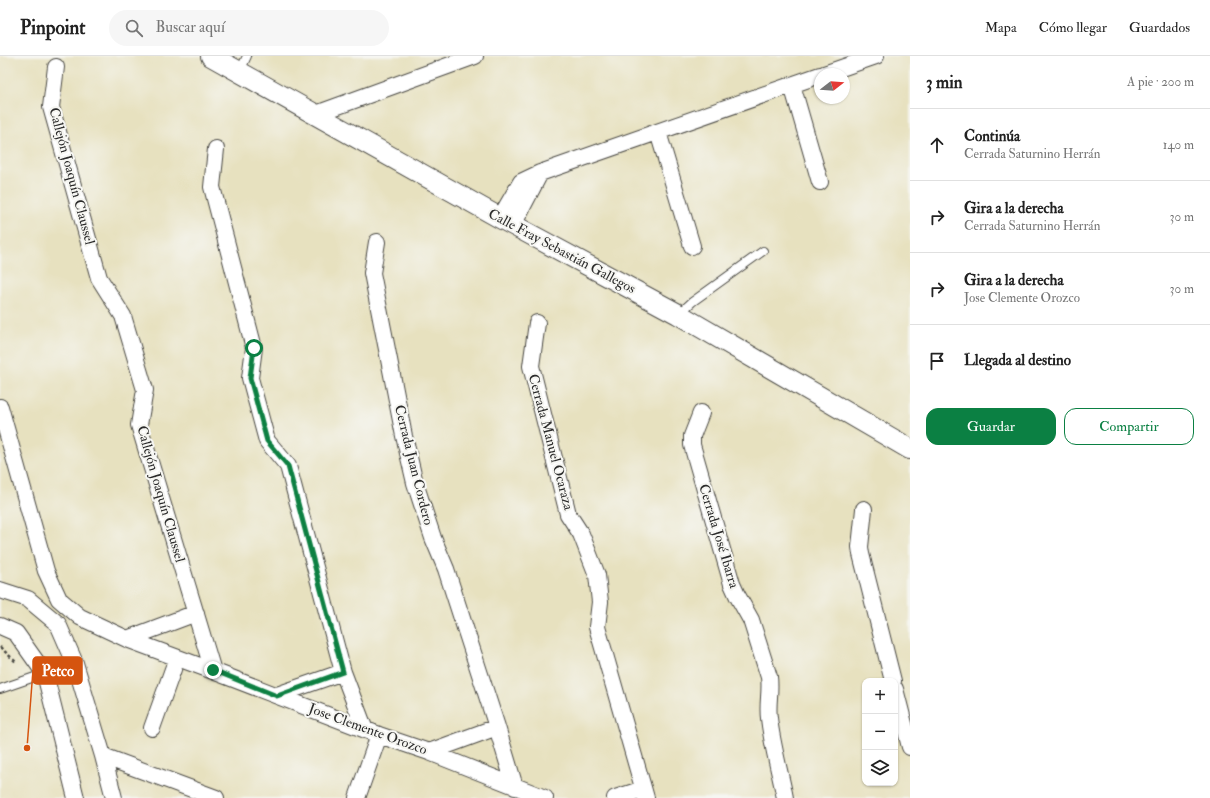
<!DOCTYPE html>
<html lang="es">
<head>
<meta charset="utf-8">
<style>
  body { margin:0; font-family:"IM FELL Double Pica",serif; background:#f6f6f6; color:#222 }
  .controls { position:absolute; right:12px; bottom:12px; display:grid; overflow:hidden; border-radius:8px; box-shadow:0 1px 3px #0004 }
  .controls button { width:36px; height:36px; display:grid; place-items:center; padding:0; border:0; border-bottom:1px solid #e0e0e0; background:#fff; color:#222; font:20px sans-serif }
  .compass { position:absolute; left:814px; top:12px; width:36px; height:36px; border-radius:50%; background:#fff; box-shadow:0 1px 3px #0004; rotate:73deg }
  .stop { position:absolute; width:12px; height:12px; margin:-9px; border:3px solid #0b8043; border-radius:50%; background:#fff }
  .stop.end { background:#0b8043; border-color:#fff; box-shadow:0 1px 4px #0008 }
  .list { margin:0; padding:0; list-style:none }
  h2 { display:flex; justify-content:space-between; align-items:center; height:52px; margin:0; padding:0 16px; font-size:17px }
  h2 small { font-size:13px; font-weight:400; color:#767676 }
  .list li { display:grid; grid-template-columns:26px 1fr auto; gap:12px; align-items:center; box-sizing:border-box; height:72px; padding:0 16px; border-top:1px solid #e0e0e0 }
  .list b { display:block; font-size:15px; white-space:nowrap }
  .list p { margin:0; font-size:13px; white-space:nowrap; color:#767676 }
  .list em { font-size:13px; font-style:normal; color:#767676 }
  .actions { display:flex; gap:8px; padding:12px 16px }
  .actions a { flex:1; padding:9px 0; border:1px solid #0b8043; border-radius:12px; text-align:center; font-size:14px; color:#0b8043 }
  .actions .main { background:#0b8043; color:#fff }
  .icon { flex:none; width:22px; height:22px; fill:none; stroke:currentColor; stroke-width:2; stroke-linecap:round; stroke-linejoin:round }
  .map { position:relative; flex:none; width:910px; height:742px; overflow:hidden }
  header { display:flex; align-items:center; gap:24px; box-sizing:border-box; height:56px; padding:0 20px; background:#fff; border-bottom:1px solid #e0e0e0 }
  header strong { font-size:19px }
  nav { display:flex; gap:22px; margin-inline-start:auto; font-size:14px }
  .search { width:280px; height:36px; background:#f6f6f6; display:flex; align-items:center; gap:10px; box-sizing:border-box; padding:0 14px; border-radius:22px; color:#767676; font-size:15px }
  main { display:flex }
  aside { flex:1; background:#fff }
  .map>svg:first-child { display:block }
</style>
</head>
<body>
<header>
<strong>Pinpoint</strong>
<div class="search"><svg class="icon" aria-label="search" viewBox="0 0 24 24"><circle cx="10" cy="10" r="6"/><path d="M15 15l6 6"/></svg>Buscar aquí</div>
<nav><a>Mapa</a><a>Cómo llegar</a><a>Guardados</a></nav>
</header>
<main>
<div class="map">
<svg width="910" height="742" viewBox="0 0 910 742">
  <rect width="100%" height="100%" fill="#f6f6f2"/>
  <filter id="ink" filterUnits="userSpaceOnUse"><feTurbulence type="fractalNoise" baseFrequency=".025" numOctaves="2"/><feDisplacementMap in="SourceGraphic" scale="8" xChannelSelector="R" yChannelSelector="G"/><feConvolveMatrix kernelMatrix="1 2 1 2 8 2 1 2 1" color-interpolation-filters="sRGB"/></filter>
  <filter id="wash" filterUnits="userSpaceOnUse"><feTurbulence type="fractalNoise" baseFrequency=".012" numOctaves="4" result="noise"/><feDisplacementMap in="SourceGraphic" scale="16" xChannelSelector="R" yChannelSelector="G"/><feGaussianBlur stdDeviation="0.9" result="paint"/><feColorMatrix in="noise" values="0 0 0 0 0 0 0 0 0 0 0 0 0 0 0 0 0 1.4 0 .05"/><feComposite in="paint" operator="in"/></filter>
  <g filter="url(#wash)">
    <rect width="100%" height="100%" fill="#e7e1bf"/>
  </g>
  <g filter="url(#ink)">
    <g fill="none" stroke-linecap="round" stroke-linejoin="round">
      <g stroke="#474641" stroke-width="10">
        <path id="service" d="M240 15 247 0
          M679 258 692 246 763 195
          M0 633 75 607"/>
      </g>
      <g stroke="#474641" stroke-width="18">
        <path id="minor" d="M56 11 51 51 99 222 123 260 145 334 139 369 213 615
          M824 18 876 0
          M792 29 820 126
          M316 58 475 0
          M658 76 692 190
          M216 93 212 131 254 292 250 322 267 385 288 410 343 616 365 674
          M500 162 521 126 540 117 820 19
          M513 169 540 117
          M377 186 372 217 404 380 415 427 433 482 446 513 497 671 515 731
          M537 267 531 310 568 458 581 478 597 519 600 546 597 571 646 742
          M0 351 46 515 59 543 80 561 127 583 213 615 379 679 429 696 545 742
          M701 357 692 380V389L732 528 737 539 751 564 769 621C771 635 767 648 769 662 772 689 780 716 785 742
          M864 453 860 491 861 498 893 625
          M0 534 28 543 58 568 75 607 103 700 114 742
          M0 570 16 577 45 618 76 742
          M127 583 196 557
          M895 633 910 691
          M277 639 343 616
          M152 672 177 602
          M429 696 497 671
          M103 700 216 742
          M357 742 379 679
          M615 742 643 733"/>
      </g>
      <g stroke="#474641" stroke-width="22">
        <path id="tertiary" d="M211 0 500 162 678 258 910 393"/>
      </g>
      <path stroke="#474641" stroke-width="2.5" stroke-dasharray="3 3" stroke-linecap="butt" d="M0 591 16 606"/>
      <use href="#service" stroke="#fff" stroke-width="8"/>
      <use href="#minor" stroke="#fff" stroke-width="16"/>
      <use href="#tertiary" stroke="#fff" stroke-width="20"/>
    </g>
  </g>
  <g fill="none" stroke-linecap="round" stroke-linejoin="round" filter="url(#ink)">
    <path stroke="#0b8043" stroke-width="5" d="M213 614 277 640 343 616 288 410 267 385 250 322 254 292"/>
  </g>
  <g text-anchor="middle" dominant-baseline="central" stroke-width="4" stroke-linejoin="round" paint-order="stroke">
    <g font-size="14" fill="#2b2b2b" stroke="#f6f6f2">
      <text transform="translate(72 120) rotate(75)">Callejón Joaquín Claussel</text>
      <text transform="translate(562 195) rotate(28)">Calle Fray Sebastián Gallegos</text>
      <text transform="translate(551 386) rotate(75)">Cerrada Manuel Ocaraza</text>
      <text transform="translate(414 409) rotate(76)">Cerrada Juan Cordero</text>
      <text transform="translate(161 438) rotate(74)">Callejón Joaquín Claussel</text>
      <text transform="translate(719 480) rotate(73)">Cerrada José Ibarra</text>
      <text transform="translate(368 673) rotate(20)">Jose Clemente Orozco</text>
    </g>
  </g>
  <path fill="none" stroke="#d5540f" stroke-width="1.5" d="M27 692L33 614"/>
  <circle fill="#d5540f" stroke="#f6f6f2" stroke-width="1.5" cx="27" cy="692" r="4"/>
  <rect fill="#d5540f" stroke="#d5540f" stroke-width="1.5" x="33" y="601" width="49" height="27" rx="4"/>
  <g font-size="15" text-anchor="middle" font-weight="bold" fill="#fff">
    <text x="58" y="620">Petco</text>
  </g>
</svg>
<div class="controls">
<button>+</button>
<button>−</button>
<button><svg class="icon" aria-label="layers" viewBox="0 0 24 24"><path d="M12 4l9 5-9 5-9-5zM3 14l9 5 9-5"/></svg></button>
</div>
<svg class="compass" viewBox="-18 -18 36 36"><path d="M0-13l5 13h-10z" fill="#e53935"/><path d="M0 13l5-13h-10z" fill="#767676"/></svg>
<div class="stop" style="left:254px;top:292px"></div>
<div class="stop end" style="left:213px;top:614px"></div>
</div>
<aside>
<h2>3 min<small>A pie · 200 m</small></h2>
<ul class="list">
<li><svg class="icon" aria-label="ahead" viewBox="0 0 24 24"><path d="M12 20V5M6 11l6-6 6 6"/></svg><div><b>Continúa</b><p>Cerrada Saturnino Herrán</p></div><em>140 m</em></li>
<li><svg class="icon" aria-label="right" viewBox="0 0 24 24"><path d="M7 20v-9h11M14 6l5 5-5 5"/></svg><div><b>Gira a la derecha</b><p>Cerrada Saturnino Herrán</p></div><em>30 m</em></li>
<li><svg class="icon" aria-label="right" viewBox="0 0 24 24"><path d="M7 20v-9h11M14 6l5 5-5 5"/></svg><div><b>Gira a la derecha</b><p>Jose Clemente Orozco</p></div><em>30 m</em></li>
<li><svg class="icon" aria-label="arrive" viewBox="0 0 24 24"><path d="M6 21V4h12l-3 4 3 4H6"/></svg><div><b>Llegada al destino</b></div></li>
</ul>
<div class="actions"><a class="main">Guardar</a><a>Compartir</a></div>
</aside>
</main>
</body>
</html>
